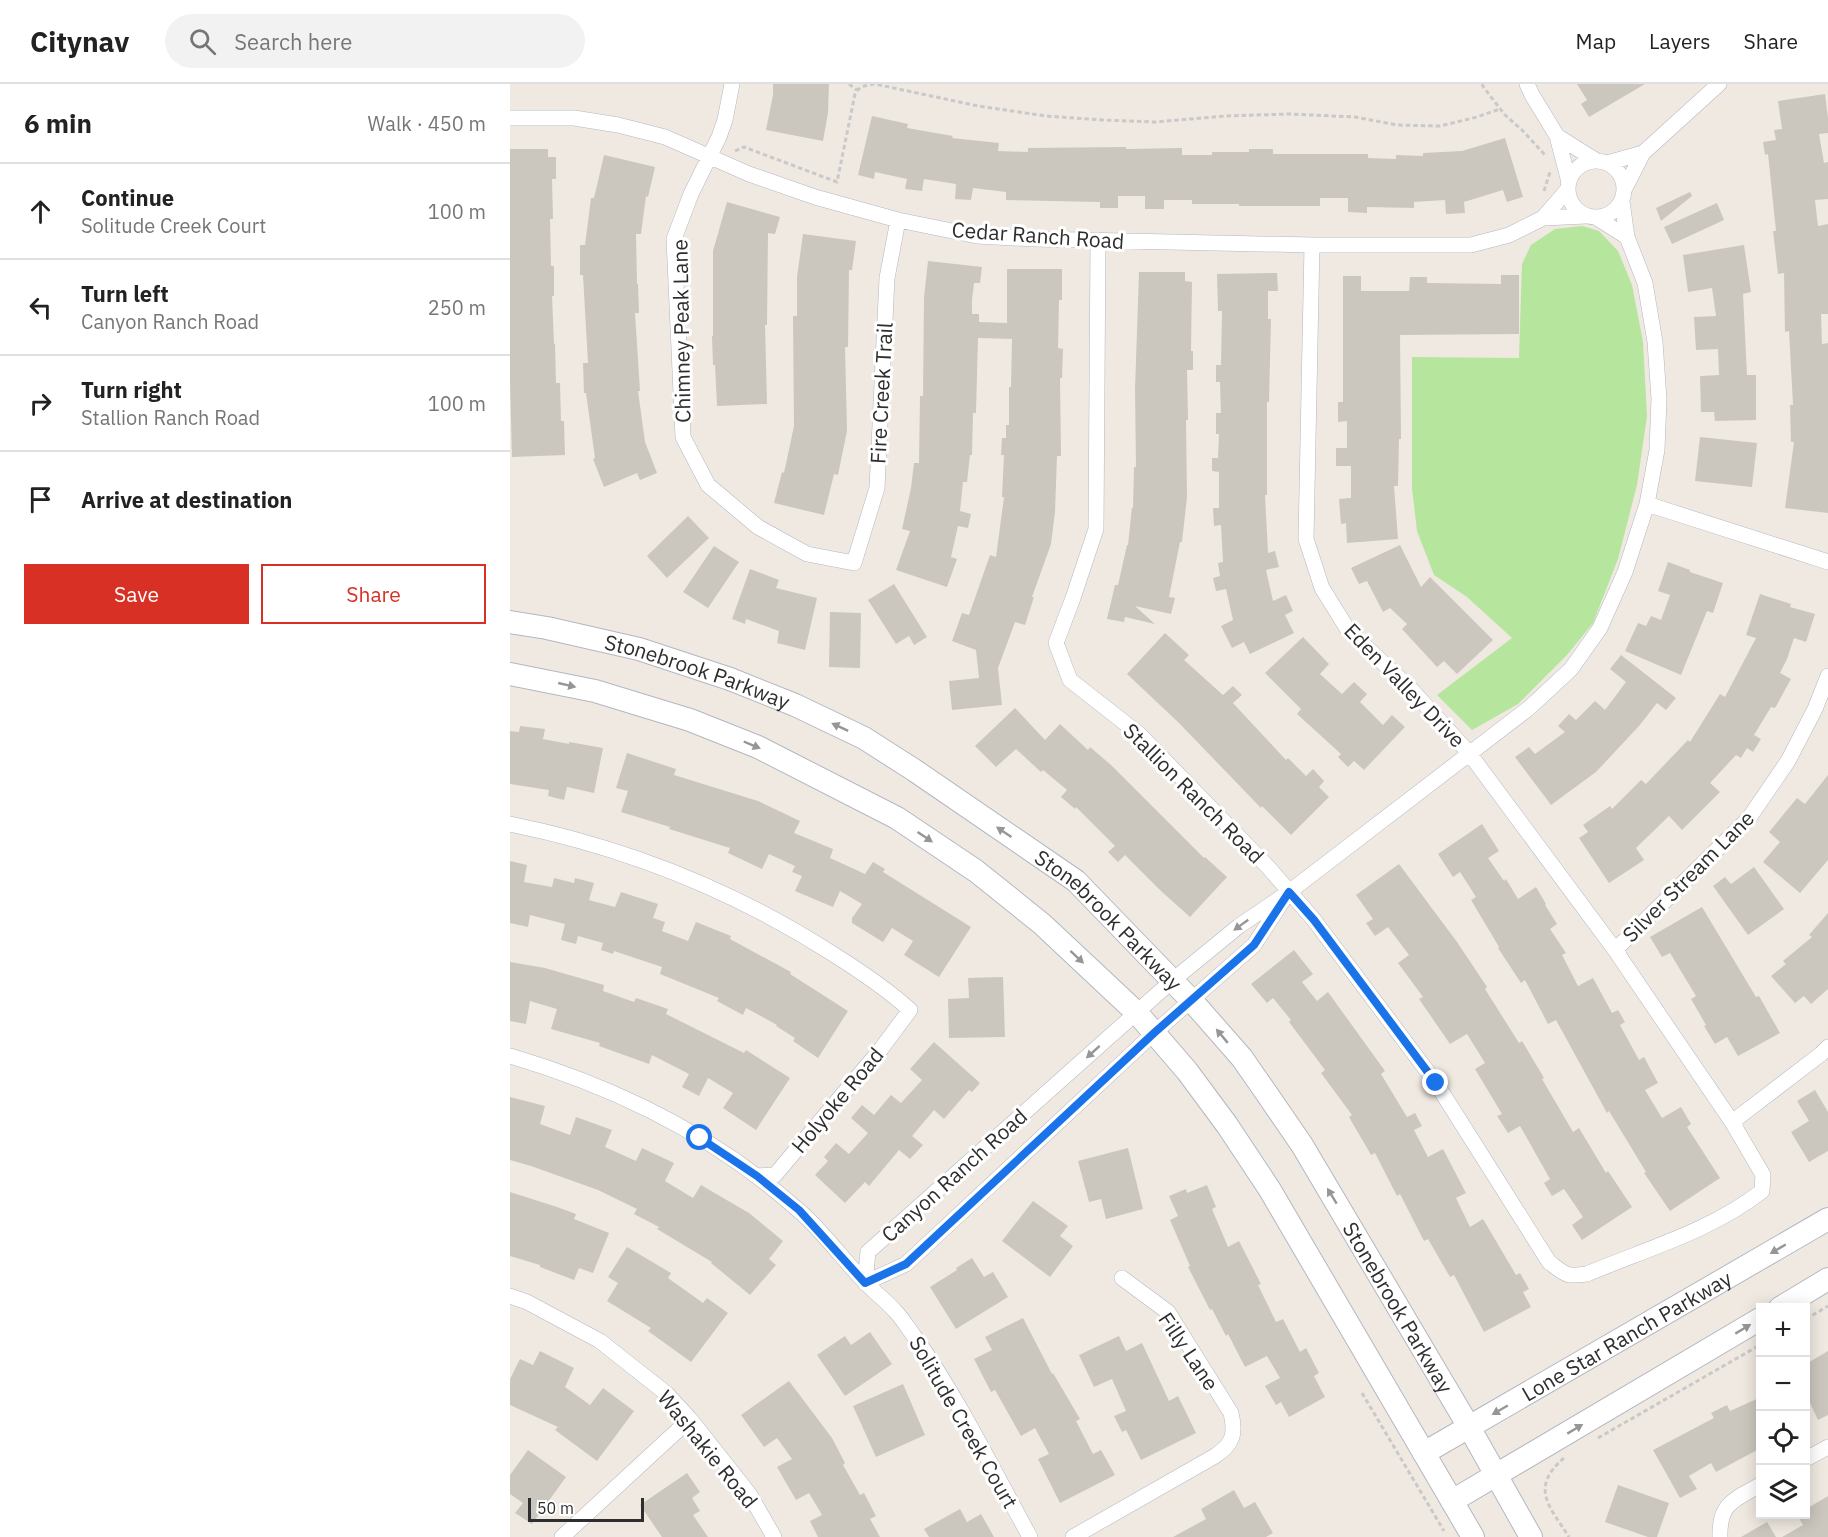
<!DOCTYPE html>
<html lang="en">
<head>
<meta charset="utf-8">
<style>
  body { margin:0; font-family:"IBM Plex Sans",sans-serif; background:#f2f2f2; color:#222 }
  .controls { position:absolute; right:18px; bottom:18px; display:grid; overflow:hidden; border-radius:0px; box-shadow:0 3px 15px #0003 }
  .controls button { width:54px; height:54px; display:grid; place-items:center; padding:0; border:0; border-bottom:2px solid #e0e0e0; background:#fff; color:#222; font:30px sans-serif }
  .scale { position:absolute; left:18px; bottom:15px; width:116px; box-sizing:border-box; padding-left:6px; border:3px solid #2e2e2e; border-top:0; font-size:16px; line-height:21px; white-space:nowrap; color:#2e2e2e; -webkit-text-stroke:4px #fff; paint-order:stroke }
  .stop { position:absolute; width:18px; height:18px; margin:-14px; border:4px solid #1a73e8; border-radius:50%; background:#fff }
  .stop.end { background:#1a73e8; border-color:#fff; box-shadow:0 2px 6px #0008 }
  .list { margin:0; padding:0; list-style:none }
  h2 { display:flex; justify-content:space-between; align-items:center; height:78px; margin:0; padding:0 24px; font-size:26px }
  h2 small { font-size:20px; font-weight:400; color:#767676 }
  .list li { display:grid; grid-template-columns:39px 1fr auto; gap:18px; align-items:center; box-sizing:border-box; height:96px; padding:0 24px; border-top:2px solid #e0e0e0 }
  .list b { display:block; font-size:22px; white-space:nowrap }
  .list p { margin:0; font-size:20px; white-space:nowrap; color:#767676 }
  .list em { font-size:20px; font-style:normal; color:#767676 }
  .actions { display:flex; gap:12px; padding:18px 24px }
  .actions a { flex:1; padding:14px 0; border:2px solid #d93025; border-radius:0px; text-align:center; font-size:21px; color:#d93025 }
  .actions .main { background:#d93025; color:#fff }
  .icon { flex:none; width:33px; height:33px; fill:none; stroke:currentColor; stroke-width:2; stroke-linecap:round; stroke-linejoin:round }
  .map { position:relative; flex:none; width:1318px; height:1453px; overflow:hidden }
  header { display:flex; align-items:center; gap:36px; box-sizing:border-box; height:84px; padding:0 30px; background:#fff; border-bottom:2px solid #e0e0e0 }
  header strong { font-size:28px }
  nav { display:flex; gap:33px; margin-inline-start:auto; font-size:21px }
  .search { width:420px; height:54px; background:#f2f2f2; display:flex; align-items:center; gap:15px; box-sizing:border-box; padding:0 21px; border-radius:33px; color:#767676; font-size:22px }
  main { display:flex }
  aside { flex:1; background:#fff }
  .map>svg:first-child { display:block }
</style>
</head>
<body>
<header>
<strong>Citynav</strong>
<div class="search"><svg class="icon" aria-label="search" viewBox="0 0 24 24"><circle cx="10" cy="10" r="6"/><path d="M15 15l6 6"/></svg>Search here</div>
<nav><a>Map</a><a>Layers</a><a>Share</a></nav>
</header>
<main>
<aside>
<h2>6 min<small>Walk · 450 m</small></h2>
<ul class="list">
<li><svg class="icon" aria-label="ahead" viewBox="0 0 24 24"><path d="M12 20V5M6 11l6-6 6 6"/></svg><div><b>Continue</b><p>Solitude Creek Court</p></div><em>100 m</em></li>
<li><svg class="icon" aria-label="left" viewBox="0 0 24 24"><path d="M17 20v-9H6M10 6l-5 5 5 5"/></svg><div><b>Turn left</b><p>Canyon Ranch Road</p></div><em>250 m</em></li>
<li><svg class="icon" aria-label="right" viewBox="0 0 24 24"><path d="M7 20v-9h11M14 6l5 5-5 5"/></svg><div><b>Turn right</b><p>Stallion Ranch Road</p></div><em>100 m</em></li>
<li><svg class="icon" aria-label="arrive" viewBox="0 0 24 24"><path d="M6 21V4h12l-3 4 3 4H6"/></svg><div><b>Arrive at destination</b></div></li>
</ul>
<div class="actions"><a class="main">Save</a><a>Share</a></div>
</aside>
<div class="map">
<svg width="1318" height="1453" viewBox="0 0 1318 1453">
  <rect width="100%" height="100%" fill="#efe9e1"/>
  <path fill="#b6e59e" d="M1072 142 1089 147 1108 167 1122 201 1133 258 1137 332 1127 401 1108 475 1083 539 1057 571 1008 620 962 646 927 611 1002 554 957 513 924 491 907 447 902 404V273L1009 274 1012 180 1021 161 1045 145Z"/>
  <path fill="#cbc7bf" d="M263 0H319L318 29 313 57 256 46 263 11Z
    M1067 0H1135L1079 33 1071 20 1077 16Z
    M1315 10 1318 34V49L1309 50 1314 79 1318 78V115L1305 116 1308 142 1318 140V230H1311L1312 260 1318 259V429L1275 424 1284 358H1281L1280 321H1283L1279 247 1275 248 1274 189 1268 190 1263 147H1266L1258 70 1255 71 1253 58 1266 56 1264 46 1272 45 1268 17Z
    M362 32 398 40 397 44 443 52 442 54 489 59 488 67 518 68V64L616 63V65L672 64V71H702V68H739V65H763V70H858V74L886 75V71L913 72V69L952 67 995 54 1013 113 997 118 993 106 954 118 955 129 936 130 935 116 904 118V124L857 123V129L838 128V114H810V122H729V120H682V116H654V125H635V112H608V124H590V118L496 116V108L463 104 461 116 445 115 446 100 414 95 412 107 395 105 397 95 365 88 364 95 348 91Z
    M0 65H38V73H46V95H42L43 135H40L41 182H44V212H42L44 260H45L46 299H50L51 337H54L55 371 2 373 0 298Z
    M94 71 145 83 138 113 136 112 131 150H126L127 200H128L129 229H125L130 307H128L135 358 147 389 130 396 127 389 94 403 83 375 85 374 76 309H74L73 279H78L73 191H70V161H75L81 114H84Z
    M1180 108 1182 112 1151 137 1146 124Z
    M217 118 270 133 265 150 258 149 257 241H255L257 320 207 322 205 281H203L202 252H203V167Z
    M1207 119 1214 136 1162 160 1154 143Z
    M293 150 346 157 342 186H339L338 263H335L337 347 328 391 324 390 314 431 264 419 272 388 274 389 284 342 283 232H287V193Z
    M1234 161 1241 208 1233 210 1237 291H1246V336L1205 337 1204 328H1191L1190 292 1209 291 1208 265 1186 266 1184 233 1206 232 1202 204 1178 208 1173 171Z
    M418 177 472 183 470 199H464L462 216V230H469V238L497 239V185H552V216H549L548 264 553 265 552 294H550L551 372H547L545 428 541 460 522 513H524L515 541 505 538 488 584 492 621 442 626 439 597 469 594 466 566 442 557 452 529 459 531 480 471 486 473 494 413H492L494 371H491L492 354H496V341H499V303H501L502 255 468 254 466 329H463L462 371H460L457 398H453L450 427 461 430 458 444 448 442 441 473 447 475 437 503 386 486 400 447 392 445 401 404 404 379H409L410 312H413L414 213Z
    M629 188H675V197L682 198 681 267H683V286H677L678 336H676L677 413 672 458H670L659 513 665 514 661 530 625 522 645 540 615 533 614 538 597 535 605 501H608L617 461H618L622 423 623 424 624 383H626L625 305Z
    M767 189 768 207H758V235H761L759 318H757V411H755L758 469 765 467 769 483 756 486 763 517 776 511 783 527 775 531 784 549 740 570 734 558 722 564 711 542 723 536 716 505 706 507 703 494 710 492 708 479 713 478 711 441 704 442 703 424H709V388L702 387V374H708L709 350H706V329H711L710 298H706V281H711L712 227H708L707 190Z
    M991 191H1009V250L890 251 891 355H889L888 402H884L888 455 837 459 836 439 831 440 829 415 841 414V382H826V364H837V337L828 338V318H833V192H851V207H899L900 193H917V199L991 200Z
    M1190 353 1247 359 1242 403 1185 397Z
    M178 432 199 454 157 494 137 472Z
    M890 461 911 503 920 493 983 556 947 590 934 577 927 583 892 545 897 540 880 524 873 528 857 497 849 500 841 484Z
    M204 462 229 478 198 524 173 508Z
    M1158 478 1180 486V488L1213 499 1203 529 1197 527 1171 591 1115 567 1128 539 1136 542 1141 532 1151 536 1160 511 1148 507Z
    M240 485 269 496 266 504 307 514 295 566 267 559 269 547 236 535 235 540 222 535Z
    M384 500 417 553 404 561 399 552 386 560 358 516Z
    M1250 510 1281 520 1280 523 1305 530 1296 558 1284 554 1277 575 1270 589 1281 595 1265 624 1261 623 1244 651 1251 655 1243 668 1237 664 1231 674 1226 671 1200 699 1210 708 1172 746 1159 732 1126 764 1134 776 1099 799 1069 754 1078 748 1073 741 1100 722 1102 725 1131 696 1136 700 1178 656 1180 658 1210 610 1215 613 1246 554 1236 551Z
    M320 528 351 529 350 584 319 583Z
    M655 549 679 571 674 576 713 611 723 602 732 611 723 619 776 676 778 674 796 692 803 685 814 697 809 703 819 713 781 751 752 722 751 724 669 639 617 590Z
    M793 553 819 580 810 590 832 610 844 598 857 610 850 618 873 641 882 631 895 643 854 686 844 677 838 683 828 673 831 670 787 630 791 625 755 589Z
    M1111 571 1166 614 1156 626 1147 619 1129 642 1086 688 1041 721 1005 673 1019 663 1025 670 1055 648 1048 642 1059 630 1066 636 1085 617 1095 626 1116 598 1100 585Z
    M505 624 535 656 550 640 578 666 580 663 601 681 694 774 695 773 717 793 680 833 651 807 615 771 608 778 598 768 605 762 566 723 565 725 551 713 557 706 533 686 531 688 506 665 486 683 465 662Z
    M10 642 35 645 33 655 59 660V658L93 664 84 709 57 703 54 716 38 712 39 706 0 700V647L9 648Z
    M117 669 166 685 164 691 248 717 290 737 284 749 323 765 320 774 355 790 363 778 375 785 373 788 461 843 429 893 394 871 403 857 382 844 373 858 342 839V834L352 820 330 807 323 823 285 807 292 792 282 788 285 782 259 770 252 785 218 769 220 764 159 745 160 743 111 728 118 707 106 704Z
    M1318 691V776L1290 809 1253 778 1270 758 1259 748 1287 714 1295 720Z
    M972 740 989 767 978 774 994 797 996 795 1008 815 1026 803 1036 820 1035 821 1047 840 1040 845 1056 869 1052 871 1068 902 1083 894 1102 929 1108 926 1115 938 1110 941 1129 976 1134 973 1148 999 1135 1006 1152 1034 1171 1023 1181 1040 1177 1043 1210 1094 1160 1127 1134 1089 1136 1088 1099 1027 1097 1029 1046 936 1038 940 1015 896 1011 899 988 864 989 863 961 816 966 813 950 788 943 793 928 770Z
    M0 777 17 781 14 798 42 803 44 794 64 799 65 794 84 799 79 816 105 823 111 808 148 820 143 834 155 838 152 847 178 857 186 838 221 852 220 855 281 888 280 890 338 927 308 974 283 957 285 954 266 942 267 941 236 924 233 931 207 917 209 914 150 890 152 883 104 867 103 870 91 866 93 859 68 852 66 860 51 856 55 840 20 831 18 843 0 839Z
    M889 780 947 858 977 903 975 905 1009 959 1012 957 1034 994 1032 995 1063 1048 1069 1044 1096 1089 1098 1087 1122 1123 1072 1156 1062 1141 1073 1133 1054 1105 1042 1112 1034 1099 1040 1095 1010 1042 998 1049 987 1032 992 1030 965 985 975 979 957 950 940 960 909 915 913 913 888 879 899 871 878 843 865 852 856 839 863 835 846 811Z
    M1244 783 1274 825 1238 851 1203 802 1215 793 1221 800Z
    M1192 823 1246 913 1249 912 1270 949 1228 972 1217 953 1205 960 1194 942 1196 941 1181 915 1186 912 1160 869 1152 873 1140 853Z
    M1318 829V905L1301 920 1294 912 1285 919 1261 892 1276 880 1273 877 1302 853 1299 851Z
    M784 866 803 890 792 898 807 917 818 908 875 987 871 990 897 1033 905 1029 912 1042 904 1046 918 1073 933 1065 956 1109 946 1114 960 1143 973 1135 1006 1191 1010 1189 1019 1205 1013 1208 1021 1223 974 1248 944 1191 940 1193 918 1155 914 1157 890 1110 887 1112 865 1069 861 1071 839 1033 842 1031 811 989 815 986 779 938 781 936 763 914 757 919 741 900Z
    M0 878 35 884 94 901 93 907 124 918 126 914 158 925 156 930 234 969 236 966 280 994 246 1046 213 1024 223 1009 198 994 189 1012 172 1003 179 990 142 971 139 980 89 962 90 959 41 945 47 925 20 917 16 940 0 937Z
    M493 893 495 953 439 954 438 915 459 914 458 894Z
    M424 958 470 999 462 1008 459 1006 434 1035 424 1026 402 1052 413 1061 400 1075 389 1066 359 1102 355 1098 335 1119 305 1091 318 1077 314 1073 326 1059 339 1070 358 1049 341 1034 352 1021 364 1031 381 1011 391 1019 412 996 400 985Z
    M1305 1006 1318 1028V1067L1299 1078 1281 1048 1299 1037 1287 1017Z
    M0 1013 35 1022 30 1040 60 1051 66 1033 102 1046 95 1063 126 1077 132 1064 164 1079 155 1097 183 1114 191 1101 239 1129 273 1157 259 1175 266 1181 240 1211 201 1179 202 1178 147 1145 149 1143 124 1130 127 1125 88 1106 21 1082 0 1076Z
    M618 1064 633 1125 596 1135 591 1115 579 1118 568 1077Z
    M697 1101 706 1123 702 1125 718 1163 729 1157 751 1200 748 1201 766 1238 773 1235 790 1268 796 1264 809 1289 804 1292 815 1313 779 1333 771 1318 766 1321 755 1302 770 1294 757 1272 735 1283 718 1250 716 1252 702 1225 700 1226 678 1183 680 1182 660 1136 668 1132 659 1112 676 1105 677 1109Z
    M0 1108 47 1123 66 1130 64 1135 99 1149 83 1189 69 1184 64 1196 30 1183V1181L0 1172Z
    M523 1117 558 1142 550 1152 563 1162 540 1193 492 1157Z
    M117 1163 161 1189 158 1194 193 1219 197 1214 218 1229 181 1278 138 1247 141 1244 97 1217 108 1199 98 1193Z
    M462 1174 474 1193 483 1188 498 1213 446 1245 420 1203 447 1186 446 1184Z
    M513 1234 542 1290 543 1289 570 1335 566 1337 583 1370 591 1366 605 1391 550 1419 528 1375 539 1370 525 1344 511 1352 485 1306 481 1308 464 1275 482 1266 475 1253Z
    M360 1248 382 1280 335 1312 307 1271 335 1252 341 1261Z
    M609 1252 616 1267 632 1259 659 1317 668 1312 686 1349 631 1376 616 1346 612 1348 604 1332 616 1327 602 1295 584 1303 569 1271Z
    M30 1267 64 1284 55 1303 80 1321 93 1304 124 1327 87 1377 45 1346 48 1343 0 1321V1295L10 1275 23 1281Z
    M1318 1267V1331L1308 1336 1300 1319 1296 1321V1280Z
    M279 1297 322 1354 335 1379 333 1381 350 1411 354 1409 366 1432 360 1435 370 1453H308L300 1437 312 1431 299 1409 286 1416 267 1383 282 1375 267 1354 254 1363 231 1331Z
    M393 1300 415 1351 366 1373 343 1322Z
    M1251 1313V1364L1206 1388 1201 1379 1179 1392 1187 1405 1170 1414 1143 1366 1204 1334 1201 1329 1217 1321 1220 1327Z
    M18 1366 56 1393 22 1440 5 1429 13 1419 0 1410V1391Z
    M177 1389 190 1408 182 1414 190 1427 183 1431 198 1453H152L130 1421Z
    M1108 1401 1159 1419 1147 1453H1138L1095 1438Z
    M724 1406 734 1424 745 1418 763 1449 756 1453H663L696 1435 691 1425Z
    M1318 1412V1453H1272L1293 1441 1287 1431H1296V1425Z
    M450 1425 457 1438 471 1430 484 1453H419L414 1445Z
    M1257 1438 1266 1453H1231Z"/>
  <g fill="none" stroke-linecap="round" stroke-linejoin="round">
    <g stroke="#b4b7c1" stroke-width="16">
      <path id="minor" d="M222 0 215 36 209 53 181 110 164 155 173 353 198 401 248 443 297 470 344 479 367 404 377 194 388 136
        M1017 0 1022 11 1047 52 1059 98
        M0 34H64L108 41 155 53 239 90 305 113 388 136 467 152 525 155 802 161H961L999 151 1033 134 1076 132
        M1047 52 1087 77
        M1058 105a28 28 0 1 1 56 0a28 28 0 1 1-56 0Z
        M1097 79 1133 69
        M1115 104 1133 69 1209 0
        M1033 134 1058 105
        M1087 134 1117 153
        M588 156 586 445 563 514 546 559 560 596 629 650 758 783 804 836 926 999 1039 1178C1056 1191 1056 1193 1077 1190 1136 1165 1201 1147 1252 1107L1253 1091 1222 1038 1105 866 959 669 901 605 838 546 812 504 796 455 802 161
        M1137 420 1318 478
        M0 740C114 763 225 807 323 870 350 887 377 905 400 926L371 965 265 1091 247 1092
        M1105 866 1239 734 1278 677 1305 625 1318 592
        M0 972C105 1003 205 1052 287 1125 310 1144 331 1173 352 1195 362 1207 375 1215 385 1227 392 1234 398 1244 404 1252 449 1315 483 1386 520 1453
        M1222 1038 1311 970 1318 963
        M355 1199 358 1168 663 896 729 842 779 808 1019 624 1061 585 1090 544 1115 488 1137 420 1147 366 1149 315 1145 258 1135 199 1117 153 1112 117
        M355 1199 396 1180 644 949 744 861 774 815
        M0 1212 17 1218 90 1257 157 1310 180 1335 240 1411 264 1453
        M1296 1375 1318 1363
        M52 1453 180 1335
        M563 1453 705 1372C723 1360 726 1350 721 1329L658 1228 612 1194
        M1210 1453C1209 1419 1224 1416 1250 1401"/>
    </g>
    <g stroke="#b4b7c1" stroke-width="24">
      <g id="secondary">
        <path id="s1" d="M0 538 37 544 129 565 220 595 285 621 354 654 404 686 566 797 682 917 732 974 757 1010 792 1061 959 1343 1021 1453"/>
        <path d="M0 590 85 607 180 636 248 663 387 734 466 787 532 840 627 929 677 987 717 1041 760 1106 963 1453"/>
        <path d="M1270 1224 1318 1195"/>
        <path id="s2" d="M914 1369 1318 1135"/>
        <path d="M942 1417 1250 1235"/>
      </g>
    </g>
    <path stroke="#c9c9c9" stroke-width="3" stroke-dasharray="4.5 3" stroke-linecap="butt" d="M339 0 347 6
      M972 0 974 4 995 31 1012 46 1035 71
      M225 67 234 63 327 98 345 10C349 2 357 1 365 0L468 22 536 32 593 36 645 38 715 32 779 30 845 33 887 41 930 42 967 33 990 25
      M1034 107 1040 88
      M1296 1235 1318 1222
      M852 1309 934 1447
      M1088 1354 1250 1261
      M1054 1374C1019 1404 1040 1423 1059 1453"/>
    <use href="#minor" stroke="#fff" stroke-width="15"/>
    <use href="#secondary" stroke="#fff" stroke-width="22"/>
  </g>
  <defs><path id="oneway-solid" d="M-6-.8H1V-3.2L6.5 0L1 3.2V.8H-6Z" transform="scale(1.5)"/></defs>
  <g fill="#969696">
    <use href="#oneway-solid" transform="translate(57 601) rotate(13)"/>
    <use href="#oneway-solid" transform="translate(330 643) rotate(-155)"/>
    <use href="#oneway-solid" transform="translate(242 661) rotate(23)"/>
    <use href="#oneway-solid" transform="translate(494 748) rotate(-146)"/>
    <use href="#oneway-solid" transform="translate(415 753) rotate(34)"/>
    <use href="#oneway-solid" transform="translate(731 841) rotate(144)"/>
    <use href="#oneway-solid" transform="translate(567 873) rotate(43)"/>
    <use href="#oneway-solid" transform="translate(712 952) rotate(-130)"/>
    <use href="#oneway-solid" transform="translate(583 968) rotate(138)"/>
    <use href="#oneway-solid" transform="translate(822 1112) rotate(-121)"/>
    <use href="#oneway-solid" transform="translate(1268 1165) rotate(150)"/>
    <use href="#oneway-solid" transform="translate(1233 1245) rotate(-31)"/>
    <use href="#oneway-solid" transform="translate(990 1326) rotate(150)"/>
    <use href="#oneway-solid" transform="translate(1065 1345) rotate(-31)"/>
  </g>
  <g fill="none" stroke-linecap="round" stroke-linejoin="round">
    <path stroke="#1a73e8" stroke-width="8" d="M190 1054 247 1092 289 1126 355 1199 396 1180 644 949 744 861 779 808 804 836 926 999"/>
  </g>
  <g text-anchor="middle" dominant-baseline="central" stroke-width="6" stroke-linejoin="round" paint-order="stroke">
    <g font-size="21" fill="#2e2e2e" stroke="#fff">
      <text transform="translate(528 151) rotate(4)">Cedar Ranch Road</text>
      <text transform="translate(171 247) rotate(-91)">Chimney Peak Lane</text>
      <text transform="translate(371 309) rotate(-87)">Fire Creek Trail</text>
      <text stroke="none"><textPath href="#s1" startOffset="194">Stonebrook Parkway</textPath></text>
      <text transform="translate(895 601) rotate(46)">Eden Valley Drive</text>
      <text transform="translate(684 709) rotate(45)">Stallion Ranch Road</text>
      <text transform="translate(1178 792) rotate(-45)">Silver Stream Lane</text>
      <text stroke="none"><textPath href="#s1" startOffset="680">Stonebrook Parkway</textPath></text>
      <text transform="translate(327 1016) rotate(-50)">Holyoke Road</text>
      <text transform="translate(444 1091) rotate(-42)">Canyon Ranch Road</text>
      <text stroke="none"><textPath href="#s1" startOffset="1167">Stonebrook Parkway</textPath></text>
      <text stroke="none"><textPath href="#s2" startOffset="234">Lone Star Ranch Parkway</textPath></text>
      <text transform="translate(679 1267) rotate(56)">Filly Lane</text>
      <text transform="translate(454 1338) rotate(60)">Solitude Creek Court</text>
      <text transform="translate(198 1365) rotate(51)">Washakie Road</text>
    </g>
  </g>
</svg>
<div class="controls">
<button>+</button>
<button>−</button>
<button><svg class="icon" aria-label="locate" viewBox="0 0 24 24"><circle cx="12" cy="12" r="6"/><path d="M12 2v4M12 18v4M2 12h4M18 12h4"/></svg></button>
<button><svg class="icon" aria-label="layers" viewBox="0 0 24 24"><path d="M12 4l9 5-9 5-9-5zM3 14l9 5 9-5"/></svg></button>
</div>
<div class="scale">50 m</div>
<div class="stop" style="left:190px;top:1054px"></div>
<div class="stop end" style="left:926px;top:999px"></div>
</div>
</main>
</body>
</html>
